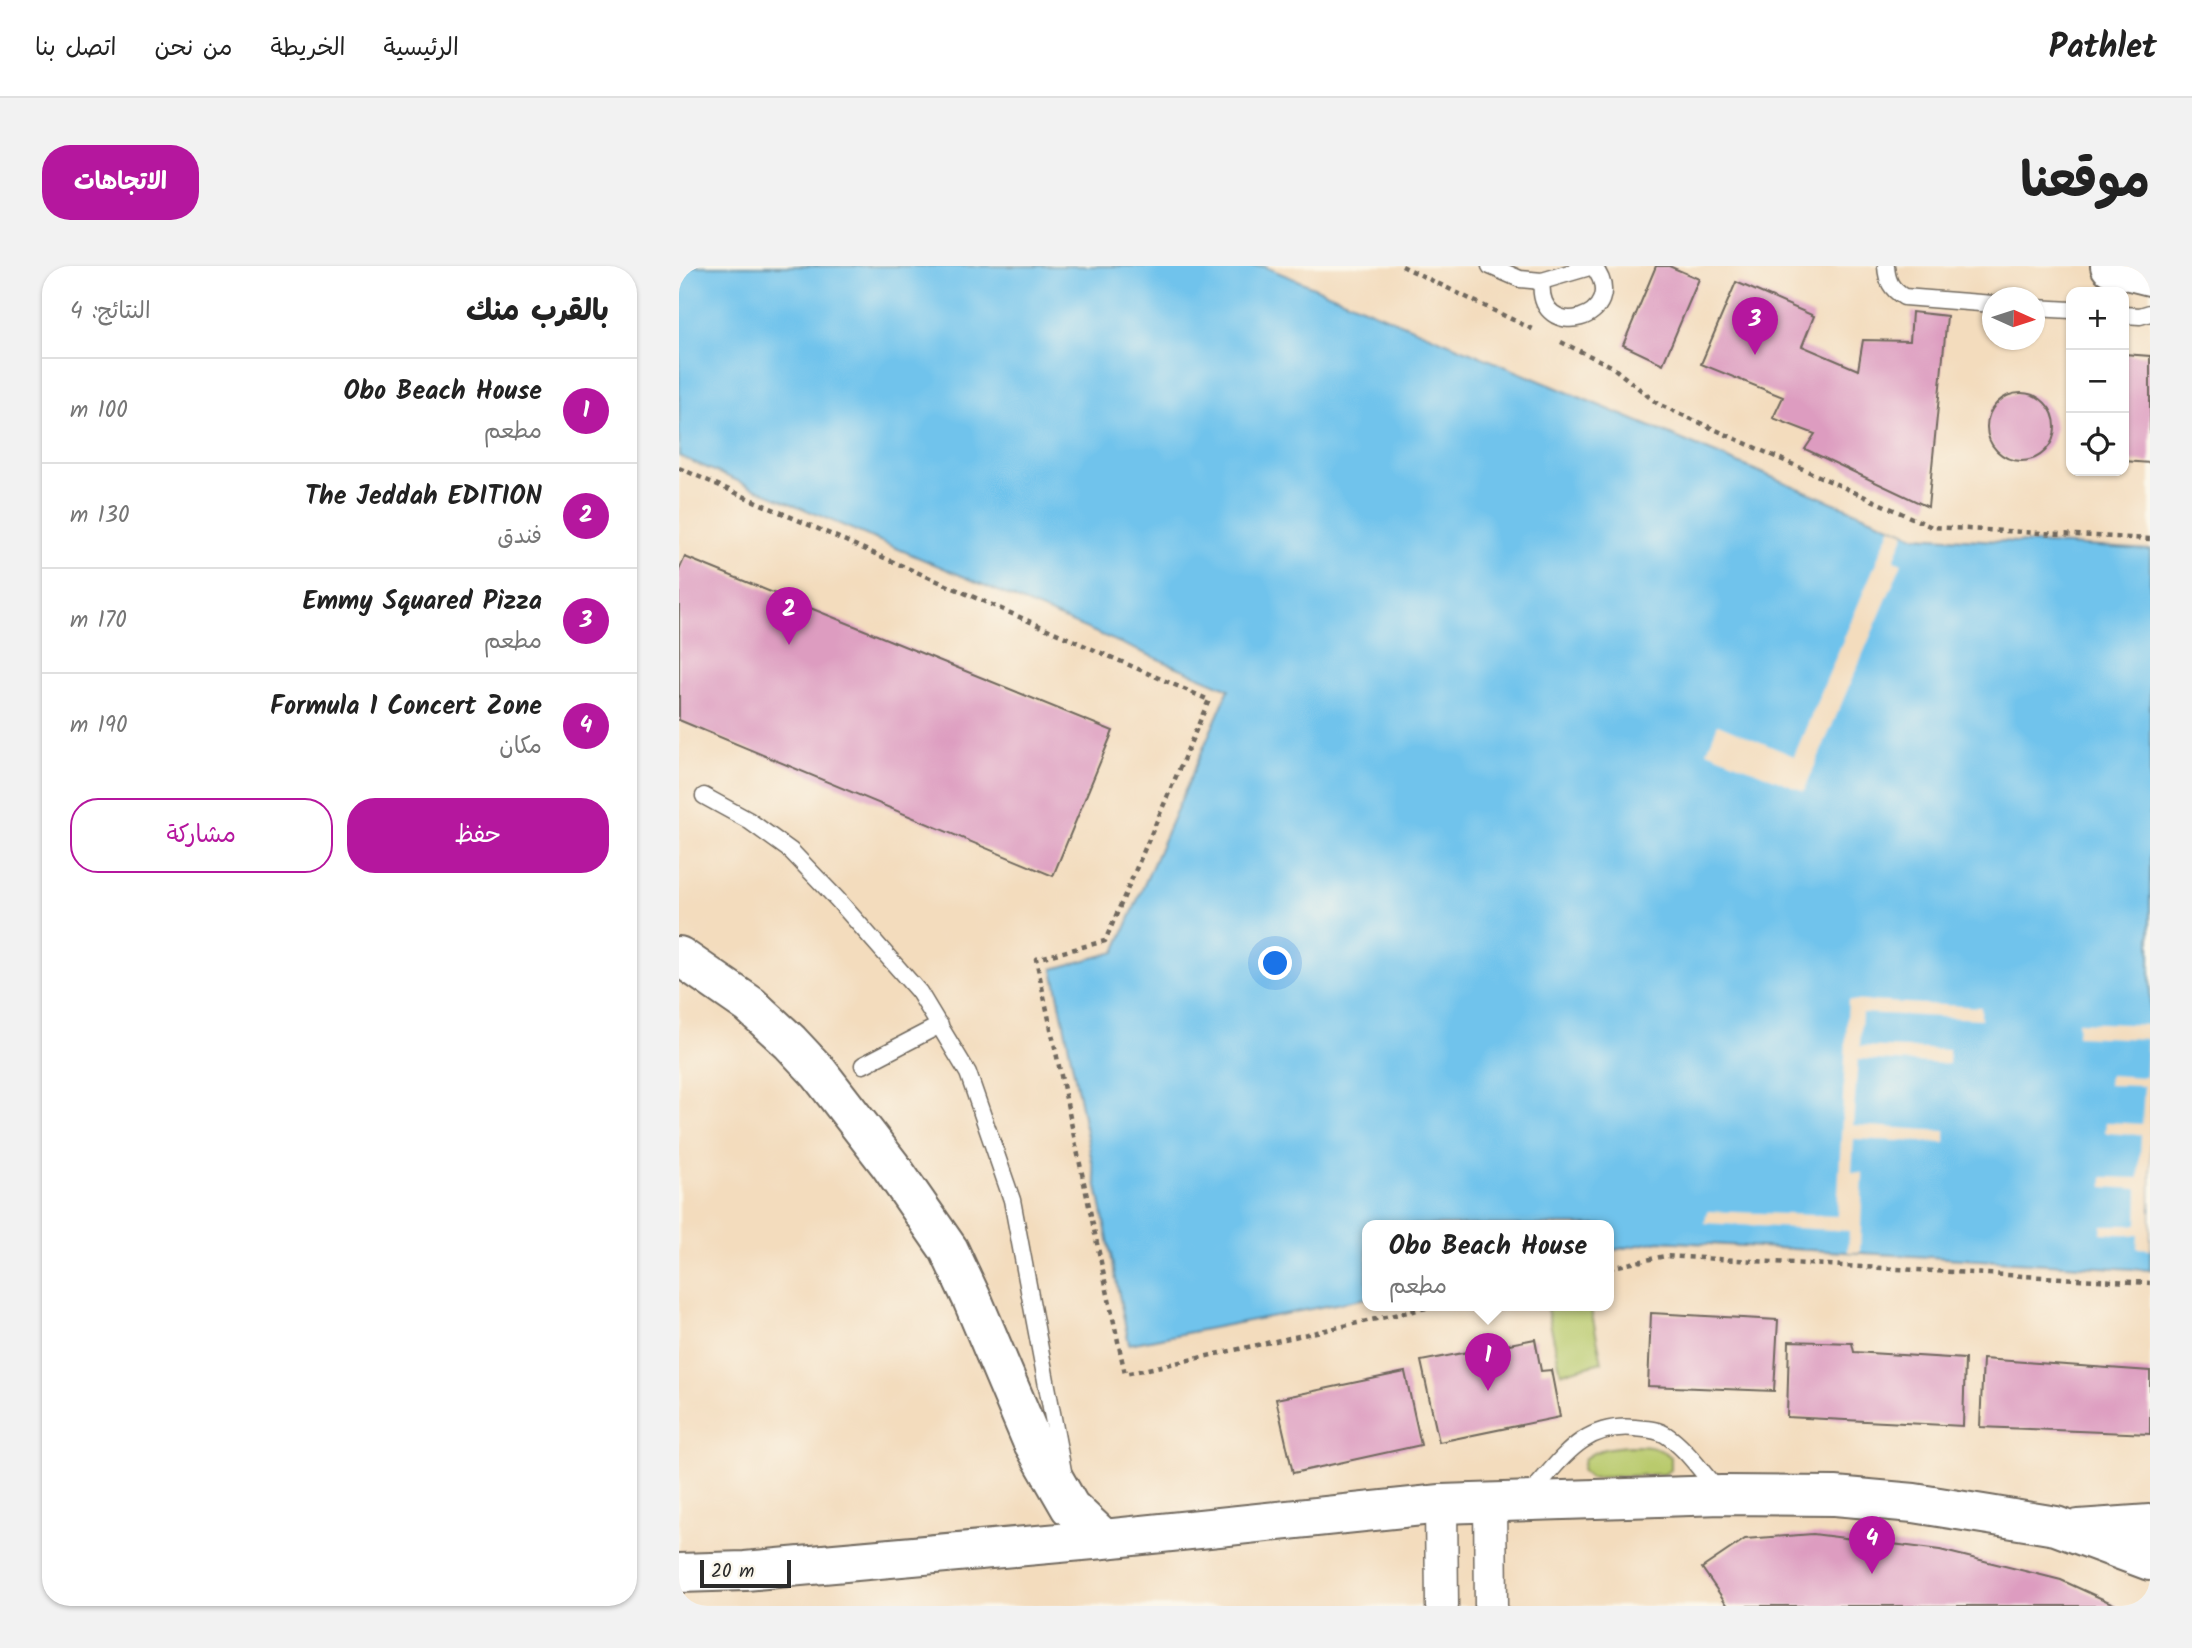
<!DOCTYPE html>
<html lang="ar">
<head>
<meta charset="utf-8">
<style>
  body { margin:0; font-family:Kalam,"Playpen Sans Arabic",sans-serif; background:#f2f2f2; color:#222; direction:rtl }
  .controls { position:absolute; right:21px; top:21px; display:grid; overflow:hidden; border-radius:14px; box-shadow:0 2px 5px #0004 }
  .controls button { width:63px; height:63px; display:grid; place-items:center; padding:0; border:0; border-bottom:2px solid #e0e0e0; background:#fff; color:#222; font:35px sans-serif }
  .compass { position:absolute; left:1303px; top:21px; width:63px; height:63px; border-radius:50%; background:#fff; box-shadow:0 2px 5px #0004; rotate:93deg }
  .scale { position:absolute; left:21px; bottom:18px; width:91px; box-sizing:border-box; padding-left:7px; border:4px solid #2b2b2b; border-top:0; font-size:19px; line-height:24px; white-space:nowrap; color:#2b2b2b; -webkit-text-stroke:5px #fbf7ec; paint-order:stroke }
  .you { position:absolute; left:597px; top:698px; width:24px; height:24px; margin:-18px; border:5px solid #fff; border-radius:50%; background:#1a73e8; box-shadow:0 0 0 10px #1a73e833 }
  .badge { display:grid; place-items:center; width:46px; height:46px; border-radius:50%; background:#b5179e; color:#fff; font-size:23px; font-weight:700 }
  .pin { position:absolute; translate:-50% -58px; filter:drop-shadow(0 2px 4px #0008) }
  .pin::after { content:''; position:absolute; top:37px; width:24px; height:21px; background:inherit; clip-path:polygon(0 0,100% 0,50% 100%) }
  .popup { position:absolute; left:683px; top:954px; width:252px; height:91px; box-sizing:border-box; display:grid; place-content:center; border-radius:14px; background:#fff; filter:drop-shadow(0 2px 5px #0005); font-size:23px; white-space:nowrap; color:#767676 }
  .popup b { font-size:26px; color:#222 }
  .popup::after { content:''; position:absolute; left:50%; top:100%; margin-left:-14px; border:14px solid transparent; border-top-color:#fff }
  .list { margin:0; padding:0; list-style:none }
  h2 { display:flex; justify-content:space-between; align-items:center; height:91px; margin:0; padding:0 28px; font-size:30px }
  h2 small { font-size:23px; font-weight:400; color:#767676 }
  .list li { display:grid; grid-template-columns:46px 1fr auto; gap:21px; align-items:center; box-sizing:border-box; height:105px; padding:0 28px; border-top:2px solid #e0e0e0 }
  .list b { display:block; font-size:26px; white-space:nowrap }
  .list p { margin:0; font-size:23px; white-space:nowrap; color:#767676 }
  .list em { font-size:23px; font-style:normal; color:#767676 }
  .actions { display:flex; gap:14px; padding:21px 28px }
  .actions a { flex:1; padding:16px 0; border:2px solid #b5179e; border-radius:28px; text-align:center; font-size:24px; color:#b5179e }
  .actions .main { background:#b5179e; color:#fff }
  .icon { flex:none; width:38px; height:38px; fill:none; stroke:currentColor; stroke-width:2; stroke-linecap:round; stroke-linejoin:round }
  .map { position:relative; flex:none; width:1471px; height:1340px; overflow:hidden; direction:ltr; border-radius:28px }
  header { display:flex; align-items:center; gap:42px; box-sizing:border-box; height:98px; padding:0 35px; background:#fff; border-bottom:2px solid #e0e0e0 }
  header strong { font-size:33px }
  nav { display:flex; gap:38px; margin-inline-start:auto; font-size:24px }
  .intro { display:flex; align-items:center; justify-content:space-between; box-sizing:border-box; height:168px; padding:0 42px }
  h1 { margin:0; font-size:49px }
  .button { padding:18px 32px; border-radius:28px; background:#b5179e; color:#fff; font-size:24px; font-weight:700 }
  main { display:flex; gap:42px; padding:0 42px }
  aside { flex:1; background:#fff; border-radius:28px; box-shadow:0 2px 5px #0004 }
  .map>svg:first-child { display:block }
</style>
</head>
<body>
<header>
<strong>Pathlet</strong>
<nav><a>الرئيسية</a><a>الخريطة</a><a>من نحن</a><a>اتصل بنا</a></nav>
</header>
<div class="intro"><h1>موقعنا</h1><a class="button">الاتجاهات</a></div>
<main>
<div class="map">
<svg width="1471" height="1340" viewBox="0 0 1471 1340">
  <rect width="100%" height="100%" fill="#fbf7ec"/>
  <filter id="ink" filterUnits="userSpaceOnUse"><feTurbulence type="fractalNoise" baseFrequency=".0143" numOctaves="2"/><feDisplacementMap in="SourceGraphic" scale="14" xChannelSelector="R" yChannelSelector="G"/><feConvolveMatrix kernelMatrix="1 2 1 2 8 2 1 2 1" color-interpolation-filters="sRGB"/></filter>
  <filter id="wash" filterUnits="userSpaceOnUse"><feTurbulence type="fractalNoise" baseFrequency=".00686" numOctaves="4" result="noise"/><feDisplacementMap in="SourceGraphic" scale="28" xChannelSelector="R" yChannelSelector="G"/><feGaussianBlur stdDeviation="1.57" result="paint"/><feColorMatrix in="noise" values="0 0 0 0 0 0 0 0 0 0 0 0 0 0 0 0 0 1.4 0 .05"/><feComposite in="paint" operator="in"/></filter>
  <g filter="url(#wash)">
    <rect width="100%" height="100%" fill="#f3dcbd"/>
    <path fill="#b9ca6d" stroke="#727a4c" stroke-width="2" d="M887 1039H911L923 1096 882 1107 868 1043Z
      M951 1180C967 1180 979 1180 992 1191V1204L985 1208 911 1212 903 1205 905 1193C919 1182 933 1181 951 1180Z"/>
    <path fill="#6fc3ec" stroke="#4d778c" stroke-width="2" d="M0 0H584L1235 270 1471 284V1004L980 975 930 985V959H688V1032L450 1078 374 703 436 686 550 423 0 190Z"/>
    <path fill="#f3dcbd" d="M1212 261 1226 267 1215 294 1223 297 1125 525 1028 485 1039 458 1115 490Z
      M1169 734 1302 741V753L1183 747 1181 780 1270 784V798L1179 793 1174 859 1266 865V877L1175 873 1173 906 1184 907 1181 986H1169L1170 965 1026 957 1028 945 1158 950Z
      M1399 756 1471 759V983L1458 982 1459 969 1422 967 1423 959H1458L1459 923 1424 921V911L1460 912 1462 869 1426 867 1427 856 1463 858 1465 820 1429 819 1430 809 1466 811 1468 773 1398 770Z"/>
    <g id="blocks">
      <path fill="#dd9cc0" d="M977 0H990L1020 13 984 98 944 79Z
        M1057 16 1135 50 1123 80 1179 104 1184 74 1231 75 1233 46 1268 50 1249 241 1126 183 1136 168 1094 152 1104 131 1022 98Z
        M1445 88 1471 90V197L1445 195Z
        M1308 161a34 34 0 1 1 68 0a34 34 0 1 1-68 0Z
        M6 291 434 465 374 610 0 454V304Z
        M972 1047 1099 1054 1095 1125 969 1120Z
        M856 1073 862 1105 872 1104 881 1151 760 1176 742 1095Z
        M1110 1075 1173 1077 1175 1086 1286 1093 1284 1160 1108 1151Z
        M1304 1093 1471 1105V1168L1301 1161Z
        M726 1106 742 1179 614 1207 597 1133Z
        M1134 1268 1261 1284 1382 1314 1439 1340H1049L1023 1302 1066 1273Z"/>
    </g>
  </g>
  <g filter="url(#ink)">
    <use href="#blocks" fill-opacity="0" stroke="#71695e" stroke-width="2"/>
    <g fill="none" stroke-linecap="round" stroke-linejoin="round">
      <g stroke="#71695e" stroke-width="19">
        <path id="service" d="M811 0 841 13 863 15
          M914 0 863 15C856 80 955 52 914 0
          M1207 0C1208 15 1212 23 1225 31L1314 38
          M1356 42 1392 44
          M1445 49 1461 50 1471 47
          M25 530 69 554 112 585 158 633 240 726 289 807 333 934 384 1205
          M184 799 261 759
          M848 1231C882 1196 901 1157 956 1162 966 1163 978 1163 987 1169 1007 1182 1023 1207 1039 1224"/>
      </g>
      <g stroke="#71695e" stroke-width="35">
        <path id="minor" d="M811 1237 812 1340
          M762 1238 763 1340"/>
      </g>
      <g stroke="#71695e" stroke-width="42">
        <path id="secondary" d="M1431 0 1471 10
          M0 690 71 739 111 776 140 807 211 899 270 984 293 1033 353 1175 391 1241 425 1273
          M1400 1263 1471 1258
          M0 1307 66 1305 425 1273 762 1238 1043 1229 1156 1230 1235 1237 1310 1249 1377 1260 1471 1295"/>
      </g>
      <path stroke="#71695e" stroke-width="4.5" stroke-dasharray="5 5" stroke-linecap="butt" d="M723 0 855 64
        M882 76 932 100 979 138 1253 261 1471 273
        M0 202 530 434 426 675 357 693 446 1108 761 1039
        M930 1002 986 990 1471 1017"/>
      <use href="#service" stroke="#fff" stroke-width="16"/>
      <use href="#minor" stroke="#fff" stroke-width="32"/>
      <use href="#secondary" stroke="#fff" stroke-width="38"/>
    </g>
  </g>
</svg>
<div class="controls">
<button>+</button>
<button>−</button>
<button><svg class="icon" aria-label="locate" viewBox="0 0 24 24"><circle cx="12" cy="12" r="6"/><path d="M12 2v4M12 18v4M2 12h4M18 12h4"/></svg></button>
</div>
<svg class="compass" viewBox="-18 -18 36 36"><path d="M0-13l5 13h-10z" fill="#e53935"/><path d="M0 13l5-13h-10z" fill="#767676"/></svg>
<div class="scale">20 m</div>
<div class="you"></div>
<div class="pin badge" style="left:809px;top:1125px">1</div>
<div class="popup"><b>Obo Beach House</b>مطعم</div>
<div class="pin badge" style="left:110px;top:379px">2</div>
<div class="pin badge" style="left:1076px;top:89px">3</div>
<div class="pin badge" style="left:1193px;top:1308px">4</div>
</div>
<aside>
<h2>بالقرب منك<small>النتائج: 4</small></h2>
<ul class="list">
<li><span class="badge">1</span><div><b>Obo Beach House</b><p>مطعم</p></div><em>100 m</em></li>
<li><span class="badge">2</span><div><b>The Jeddah EDITION</b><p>فندق</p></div><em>130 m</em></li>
<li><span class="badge">3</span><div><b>Emmy Squared Pizza</b><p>مطعم</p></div><em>170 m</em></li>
<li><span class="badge">4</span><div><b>Formula 1 Concert Zone</b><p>مكان</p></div><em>190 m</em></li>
</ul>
<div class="actions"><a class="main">حفظ</a><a>مشاركة</a></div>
</aside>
</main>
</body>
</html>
